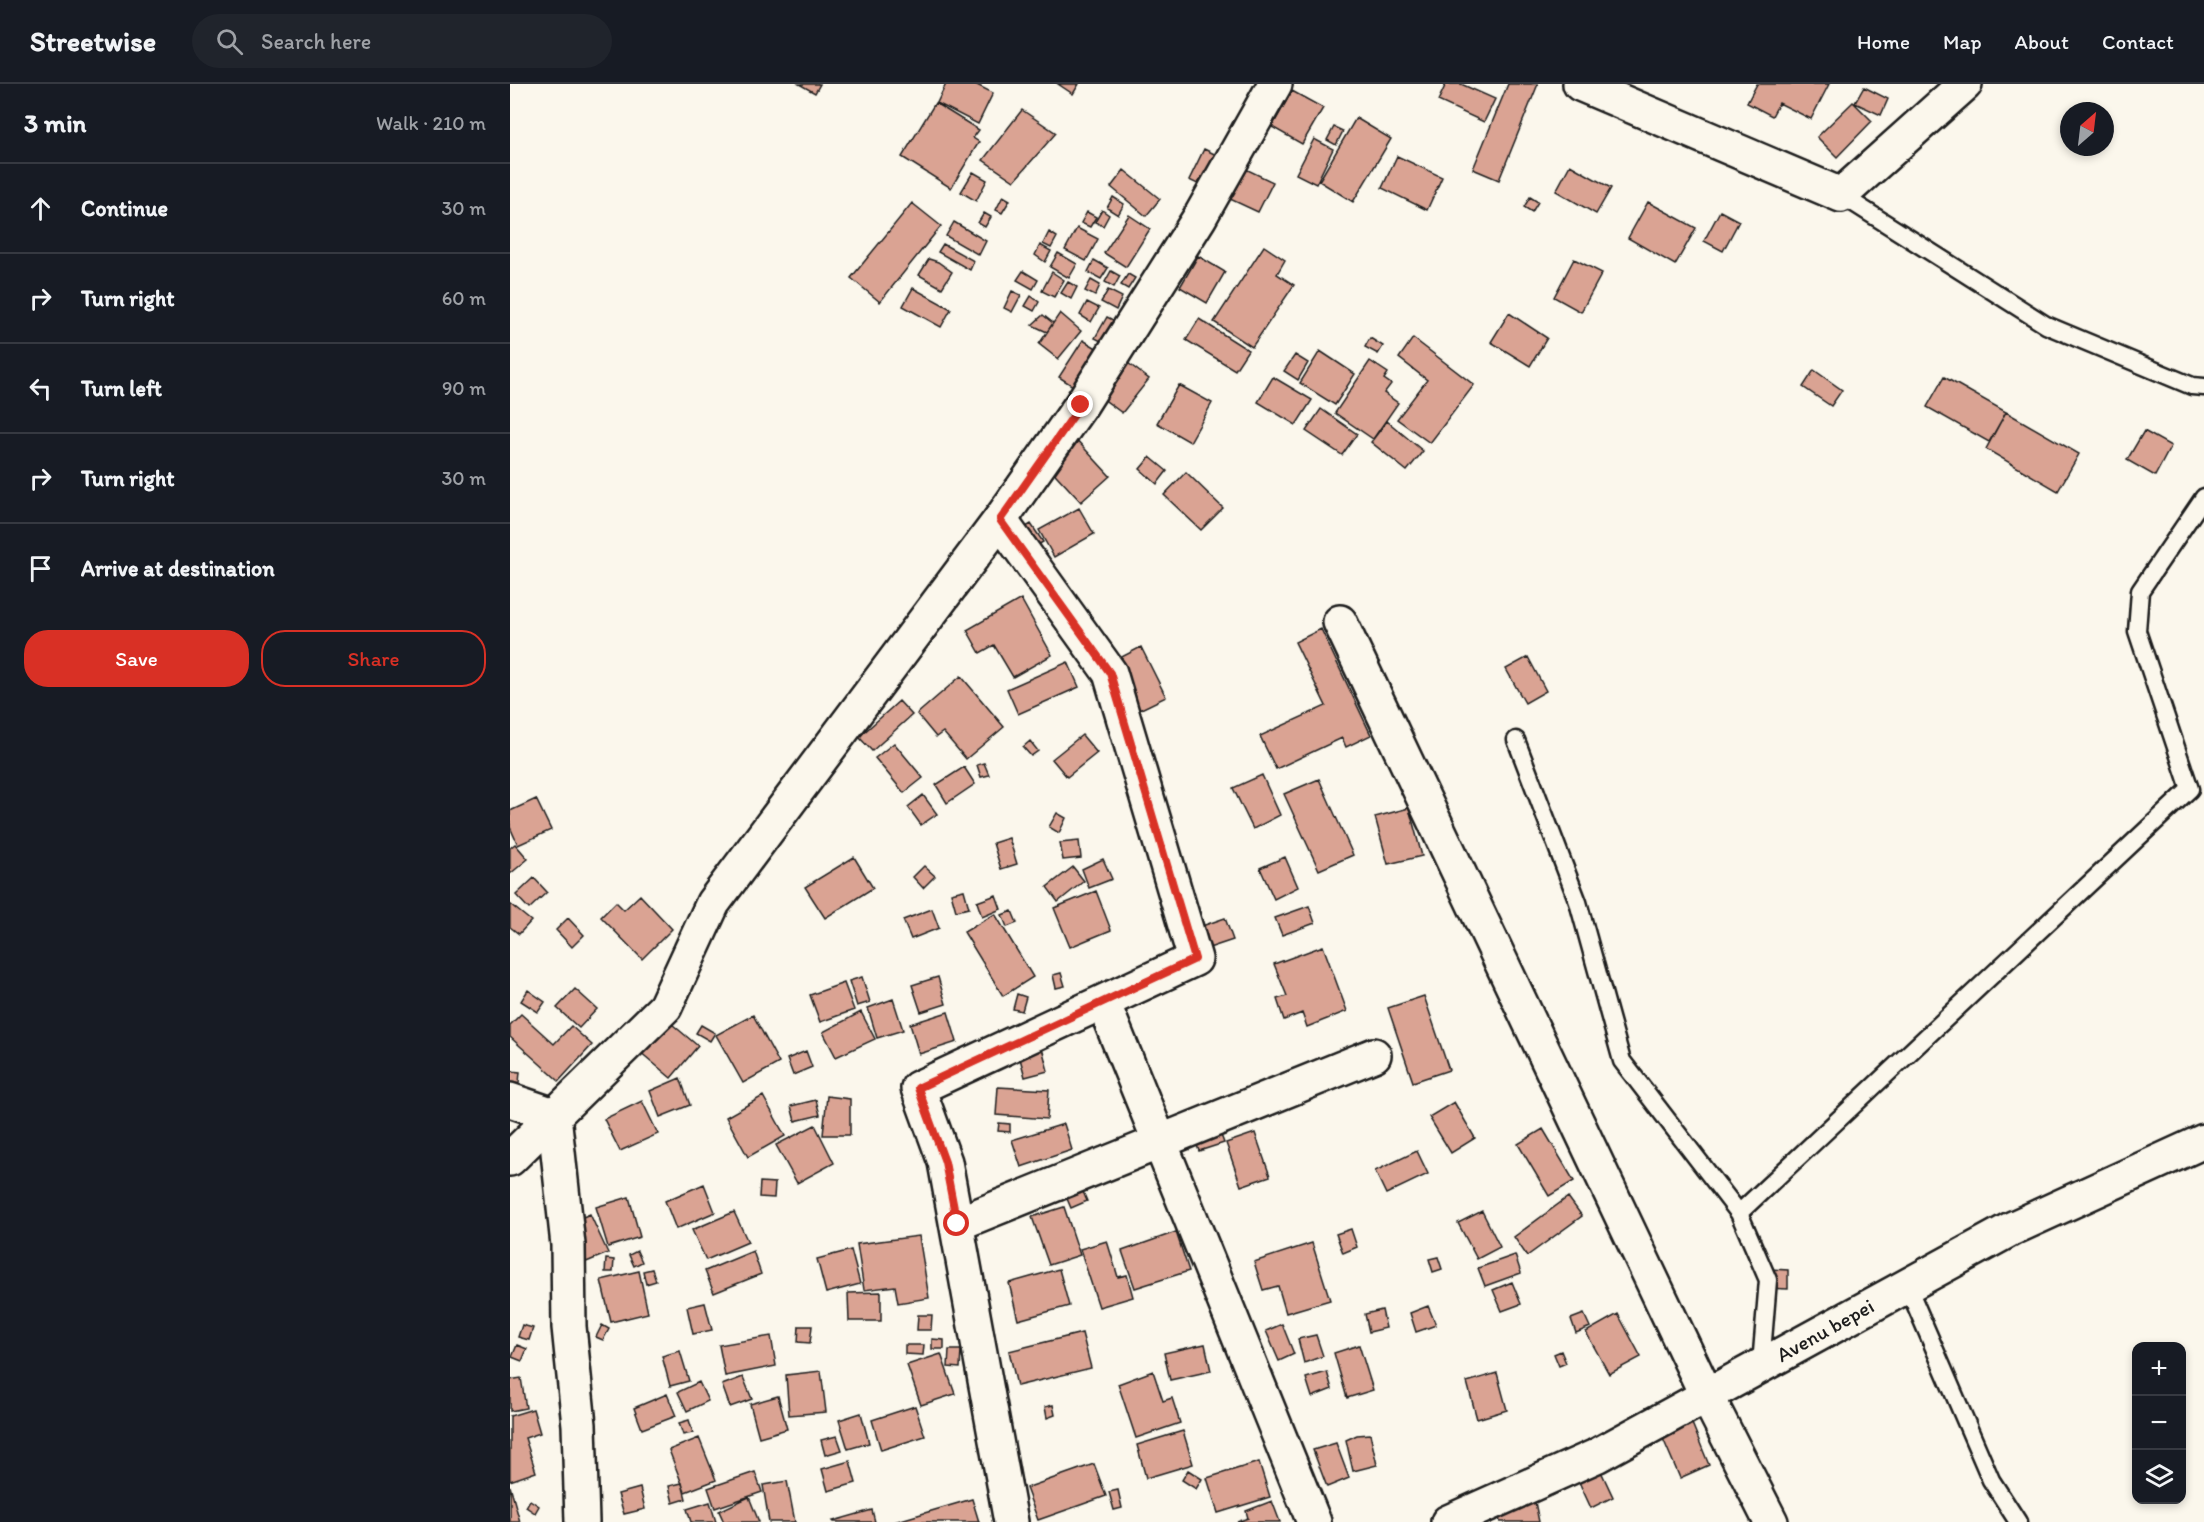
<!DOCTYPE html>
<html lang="en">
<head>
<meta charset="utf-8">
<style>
  body { margin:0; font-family:Itim,sans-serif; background:#20242c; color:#f1f3f6 }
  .controls { position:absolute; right:18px; bottom:18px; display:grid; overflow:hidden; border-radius:12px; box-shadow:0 3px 9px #0003 }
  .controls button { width:54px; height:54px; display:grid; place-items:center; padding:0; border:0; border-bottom:2px solid #363941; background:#171b24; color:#f1f3f6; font:30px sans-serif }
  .compass { position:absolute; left:1550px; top:18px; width:54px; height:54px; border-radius:50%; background:#171b24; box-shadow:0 3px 9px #0003; rotate:28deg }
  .stop { position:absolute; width:18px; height:18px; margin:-14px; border:4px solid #d93025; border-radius:50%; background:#fff }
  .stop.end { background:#d93025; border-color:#fff; box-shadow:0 2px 6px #0008 }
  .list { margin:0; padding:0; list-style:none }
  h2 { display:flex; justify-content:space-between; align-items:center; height:78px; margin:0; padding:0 24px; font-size:26px }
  h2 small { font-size:20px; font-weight:400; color:#9ea1a6 }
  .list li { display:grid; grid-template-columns:39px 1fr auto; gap:18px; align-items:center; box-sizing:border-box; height:90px; padding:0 24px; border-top:2px solid #363941 }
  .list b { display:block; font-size:22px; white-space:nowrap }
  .list em { font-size:20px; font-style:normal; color:#9ea1a6 }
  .actions { display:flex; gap:12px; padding:18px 24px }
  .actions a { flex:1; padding:14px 0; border:2px solid #d93025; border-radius:24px; text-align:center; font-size:21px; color:#d93025 }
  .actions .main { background:#d93025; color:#fff }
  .icon { flex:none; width:33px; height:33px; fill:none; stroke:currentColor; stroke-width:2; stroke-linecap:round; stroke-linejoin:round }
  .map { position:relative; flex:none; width:1694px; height:1438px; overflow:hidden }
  header { display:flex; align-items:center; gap:36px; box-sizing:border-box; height:84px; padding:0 30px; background:#171b24; border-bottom:2px solid #363941 }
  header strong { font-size:28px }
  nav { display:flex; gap:33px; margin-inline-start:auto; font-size:21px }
  .search { width:420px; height:54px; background:#20242c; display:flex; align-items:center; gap:15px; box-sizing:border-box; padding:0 21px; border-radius:33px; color:#9ea1a6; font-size:22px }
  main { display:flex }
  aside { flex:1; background:#171b24 }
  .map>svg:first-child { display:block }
</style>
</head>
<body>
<header>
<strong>Streetwise</strong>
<div class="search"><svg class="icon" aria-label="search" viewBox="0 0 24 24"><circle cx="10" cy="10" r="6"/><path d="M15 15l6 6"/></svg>Search here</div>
<nav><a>Home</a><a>Map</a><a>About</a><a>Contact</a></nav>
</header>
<main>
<aside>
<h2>3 min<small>Walk · 210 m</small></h2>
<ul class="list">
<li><svg class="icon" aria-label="ahead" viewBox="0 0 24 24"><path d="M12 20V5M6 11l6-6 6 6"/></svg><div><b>Continue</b></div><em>30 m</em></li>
<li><svg class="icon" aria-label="right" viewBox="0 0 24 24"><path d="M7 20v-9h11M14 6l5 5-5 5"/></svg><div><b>Turn right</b></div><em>60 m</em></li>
<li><svg class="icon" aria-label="left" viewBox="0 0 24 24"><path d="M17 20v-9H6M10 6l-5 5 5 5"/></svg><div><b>Turn left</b></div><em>90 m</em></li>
<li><svg class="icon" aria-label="right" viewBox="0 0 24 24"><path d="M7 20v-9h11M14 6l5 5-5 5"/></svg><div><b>Turn right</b></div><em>30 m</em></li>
<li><svg class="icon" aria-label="arrive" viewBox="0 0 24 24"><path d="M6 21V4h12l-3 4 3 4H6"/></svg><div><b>Arrive at destination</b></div></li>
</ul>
<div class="actions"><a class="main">Save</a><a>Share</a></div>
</aside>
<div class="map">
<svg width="1694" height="1438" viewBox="0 0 1694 1438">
  <rect width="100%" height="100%" fill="#fbf7ec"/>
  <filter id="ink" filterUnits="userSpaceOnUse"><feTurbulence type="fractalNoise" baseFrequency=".0167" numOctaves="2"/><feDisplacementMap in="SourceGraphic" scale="12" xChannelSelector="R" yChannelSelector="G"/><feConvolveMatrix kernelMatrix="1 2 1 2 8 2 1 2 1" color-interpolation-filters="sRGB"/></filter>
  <g filter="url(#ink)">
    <path fill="#daa393" stroke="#1c1c1c" stroke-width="1.5" d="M289 0H310L305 9Z
      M436 0H465L483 9 468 40 427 19Z
      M548 0H569L563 10Z
      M936 0H951L985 15 974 38 928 17Z
      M998 0H1028L989 96 963 85Z
      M1247 0H1319L1301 35 1269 19 1262 32 1237 19Z
      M1354 3 1378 15 1371 31 1345 19Z
      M782 7 813 24 792 60 762 43Z
      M1343 18 1362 37 1327 73 1307 53Z
      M425 19 469 46 463 54 469 58 441 104 392 73Z
      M512 26 546 49 504 97 473 76Z
      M846 34 881 55 843 118 809 97Z
      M824 43 833 47 826 61 817 56Z
      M804 55 823 65 806 100 786 90Z
      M694 65 763 98 748 128 679 96Z
      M887 72 932 93 917 126 872 104Z
      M1060 81 1101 104 1086 130 1046 107Z
      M614 86 650 115 636 132 601 103Z
      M463 88 477 96 466 117 451 108Z
      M493 112 500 116 492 129 486 126Z
      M603 113 614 120 608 131 597 124Z
      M1020 113 1028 118 1022 128 1014 123Z
      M1138 118 1186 144 1165 181 1118 154Z
      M402 119 431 142 370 218 341 194Z
      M592 126 599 131 593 142 585 138Z
      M1210 127 1229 137 1213 167 1194 157Z
      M577 128 586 133 580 143 571 139Z
      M474 129 481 133 475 143 468 139Z
      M619 131 640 145 616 183 594 169Z
      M444 138 476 157 469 171 436 152Z
      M567 144 588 155 576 177 555 166Z
      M539 148 547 153 541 164 533 160Z
      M433 160 464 177 460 186 428 168Z
      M530 161 541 167 535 178 525 171Z
      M754 162 775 176 767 190 784 201 742 263 704 238Z
      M548 169 567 180 559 194 540 183Z
      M688 172 715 188 697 219 670 203Z
      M419 175 428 178 442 188 432 204 409 191Z
      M1064 175 1092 189 1071 228 1044 213Z
      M584 176 598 184 591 195 578 188Z
      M513 187 528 196 523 205 507 196Z
      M601 187 610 192 604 203 595 198Z
      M542 188 554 196 544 213 532 207Z
      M618 190 625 194 618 205 611 201Z
      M581 196 590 201 585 212 575 207Z
      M558 198 567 203 561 215 551 209Z
      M403 204 441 225 431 243 393 222Z
      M598 206 612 213 606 226 591 218Z
      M502 207 511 211 502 228 494 224Z
      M521 212 529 218 524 227 515 222Z
      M577 218 589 224 581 238 570 231Z
      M550 229 571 247 548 275 529 260Z
      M999 229 1037 254 1020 282 981 258Z
      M533 231 543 239 537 248 522 241Z
      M597 233 605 237 593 258 585 254Z
      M689 235 738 266 725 286 676 256Z
      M860 254 873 262 868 270 855 263Z
      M903 254 964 301 920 359 887 335 917 296 889 274Z
      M573 256 590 266 566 304 549 293Z
      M810 267 845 290 825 321 790 299Z
      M785 271 798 279 788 296 774 287Z
      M860 277 878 289 874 295 881 300 874 309 888 319 863 355 825 329Z
      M618 279 639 295 612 329 592 314Z
      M1304 286 1332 306 1321 322 1293 303Z
      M763 293 802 316 786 341 748 318Z
      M1434 293 1496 328 1479 358 1417 323Z
      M669 301 702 319 680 358 647 339Z
      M811 325 847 350 832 371 796 347Z
      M1496 328 1569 370 1548 407 1476 365Z
      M877 337 913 367 897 387 861 358Z
      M1634 347 1661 362 1645 392 1617 376Z
      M563 352 600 392 571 418 535 379Z
      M640 373 657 387 647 400 630 385Z
      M676 388 713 424 691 446 654 411Z
      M569 424 584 450 544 473 529 446Z
      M521 440 533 458 517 467 506 449Z
      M511 515 542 571 503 593 484 561 470 569 457 546Z
      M811 545 861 651 836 663 832 654 766 685 750 652 816 622 785 558Z
      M631 563 656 613 625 628 600 579Z
      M1018 573 1036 607 1015 619 996 585Z
      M558 578 569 603 508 630 497 605Z
      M451 592 494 643 456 675 433 648 426 653 407 630Z
      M389 617 402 631 362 667 349 653Z
      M572 651 587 669 557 693 542 675Z
      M520 657 528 667 521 672 513 663Z
      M384 659 413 694 394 709 365 674Z
      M474 679 479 691 471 693 467 681Z
      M454 683 465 700 437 719 426 701Z
      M752 691 770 731 743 745 723 704Z
      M809 695 843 771 809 786 774 710Z
      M413 711 427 730 411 741 398 723Z
      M26 715 41 746 8 761 0 743V727Z
      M899 724 912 772 878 780 865 733Z
      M547 729 556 734 549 749 539 743Z
      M499 754 507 780 491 785 483 759Z
      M569 757 571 774 553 776 550 759Z
      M5 760 18 775 0 790V764Z
      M344 773 363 804 315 834 295 803Z
      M775 773 788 803 764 815 750 784Z
      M593 775 602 795 579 804 572 785Z
      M414 782 425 792 413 804 403 793Z
      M563 783 574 797 548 818 537 803Z
      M24 794 37 808 19 825 6 811Z
      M454 806 459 824 446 827 441 809Z
      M586 807 601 846 560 863 544 824Z
      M130 811 162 845 132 875 91 833 106 818 114 826Z
      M486 811 491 825 472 833 467 818Z
      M0 820 21 837 9 850 0 843Z
      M799 822 805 839 772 851 765 834Z
      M422 825 429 844 401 855 393 836Z
      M502 827 507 839 497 843 492 831Z
      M485 830 523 893 493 912 454 848Z
      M58 834 74 851 62 863 46 846Z
      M715 834 723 856 696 865 689 843Z
      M813 862 837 927 797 943 792 929 774 936 767 915 777 912 764 880Z
      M551 889 555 902 546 904 543 891Z
      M352 893 360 918 347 922 339 897Z
      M428 893 436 920 411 928 402 901Z
      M334 899 344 926 310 938 300 911Z
      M65 905 87 925 69 944 47 924Z
      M18 906 35 918 28 928 11 917Z
      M507 910 516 913 512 927 503 925Z
      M914 912 939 986 903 998 878 924Z
      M383 915 393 946 367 954 358 924Z
      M351 928 365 955 326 973 313 948Z
      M438 928 447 958 409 970 400 940Z
      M11 930 44 960 61 942 82 961 49 997 0 953V941Z
      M150 930 188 962 161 994 123 962Z
      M243 931 269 979 233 999 206 951Z
      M191 941 205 949 200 957 186 949Z
      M531 960 538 987 515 993 508 967Z
      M296 967 302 983 283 991 277 975Z
      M0 987 10 988 7 1020 0 1019Z
      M170 994 180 1021 150 1033 140 1007Z
      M488 1003 539 1006 537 1035 486 1031Z
      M253 1012 275 1052 238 1073 216 1033Z
      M317 1012 340 1015V1051H313Z
      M306 1016 310 1031 285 1037 281 1022Z
      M132 1017 148 1050 110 1067 94 1035Z
      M944 1018 965 1054 941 1069 919 1033Z
      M706 1038 714 1059 689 1067 682 1047Z
      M489 1039 500 1040V1048L488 1047Z
      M554 1040 562 1066 511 1083 502 1056Z
      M305 1041 324 1079 287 1099 266 1061Z
      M1033 1045 1064 1097 1039 1112 1008 1060Z
      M745 1049 760 1092 731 1102 716 1059Z
      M907 1067 918 1090 876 1110 865 1087Z
      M568 1096 577 1117 561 1124 552 1103Z
      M250 1098 265 1099 264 1114 249 1113Z
      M194 1100 205 1128 166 1145 155 1117Z
      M119 1113 130 1153 98 1163 86 1123Z
      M1058 1113 1072 1132 1017 1172 1004 1153Z
      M554 1123 570 1171 539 1181 522 1133Z
      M972 1127 990 1163 967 1175 948 1139Z
      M224 1128 238 1158 196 1176 182 1146Z
      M80 1130 98 1169 74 1179 57 1140Z
      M841 1145 847 1163 833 1169 826 1150Z
      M666 1148 679 1187 625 1204 612 1167Z
      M409 1152 419 1214 388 1219 385 1202 354 1206 347 1160Z
      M597 1157 608 1193 617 1191 623 1213 589 1223 570 1165Z
      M802 1159 820 1216 776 1229 768 1202 753 1206 744 1178Z
      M341 1166 350 1200 316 1209 307 1175Z
      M127 1167 132 1178 124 1182 119 1171Z
      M243 1167 251 1190 204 1209 195 1187Z
      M1005 1171 1011 1189 975 1202 968 1184Z
      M928 1173 932 1185 923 1188 919 1175Z
      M96 1175 104 1176 103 1188H95Z
      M142 1185 146 1197 136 1200 133 1187Z
      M549 1185 559 1222 508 1236 499 1199Z
      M1260 1185 1278 1186V1205L1258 1204Z
      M129 1187 138 1229 101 1238 91 1196Z
      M1002 1198 1011 1220 992 1227 983 1206Z
      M371 1208V1237H339L338 1209Z
      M195 1219 202 1246 183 1250 177 1223Z
      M918 1222 926 1241 906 1248 900 1229Z
      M872 1226 876 1244 859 1248 855 1230Z
      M1074 1230 1080 1243 1066 1249 1061 1235Z
      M1108 1230 1131 1273 1099 1290 1076 1248Z
      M408 1231H422L421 1246H407Z
      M772 1240 784 1270 769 1277 756 1247Z
      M12 1241 23 1244 19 1256 8 1253Z
      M92 1241 99 1245 93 1256 86 1253Z
      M289 1242H302L300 1259 288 1258Z
      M572 1249 581 1284 507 1302 499 1267Z
      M806 1251 813 1272 794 1279 788 1255Z
      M261 1252 266 1282 215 1292 209 1261Z
      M422 1255 434 1256V1265H422Z
      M695 1260 701 1287 660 1296 654 1269Z
      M7 1261 17 1265 12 1277 2 1273Z
      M395 1261H414L413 1271 395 1270Z
      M849 1261 863 1306 837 1314 824 1269Z
      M439 1266H451L450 1284 438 1283Z
      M170 1267 179 1297 160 1302 152 1272Z
      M1051 1267 1056 1279 1049 1282 1044 1270Z
      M431 1270 445 1310 411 1321 397 1281Z
      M311 1287 316 1328 279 1331 276 1291Z
      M643 1287 653 1317 662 1314 670 1339 626 1354 608 1300Z
      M817 1288 822 1305 802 1313 796 1294Z
      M987 1289 997 1326 967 1335 957 1298Z
      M233 1293 242 1315 220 1323 212 1301Z
      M11 1294 16 1324 0 1327V1296Z
      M189 1298 198 1317 177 1327 168 1308Z
      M157 1310 166 1332 132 1345 124 1324Z
      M268 1312 277 1345 249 1353 240 1320Z
      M543 1321 545 1331 537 1334 535 1323Z
      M405 1322 415 1352 371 1366 362 1336Z
      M23 1325 30 1349 15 1354 26 1388 0 1397V1332Z
      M351 1329 359 1359 338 1365 329 1336Z
      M179 1336 183 1349 173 1351 169 1339Z
      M1181 1337 1199 1381 1170 1394 1151 1350Z
      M673 1347 683 1380 636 1394 627 1361Z
      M860 1350 867 1381 843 1387 836 1356 847 1351Z
      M327 1352 332 1366 315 1371 311 1356Z
      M189 1354 206 1396 175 1408 159 1366Z
      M826 1359 839 1394 817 1403 803 1366Z
      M1081 1366 1103 1413 1081 1424 1069 1398 1042 1412 1032 1390Z
      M340 1377 346 1399 318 1407 312 1385Z
      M749 1378 760 1413 708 1429 697 1394Z
      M584 1380 596 1412 528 1436 516 1404Z
      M678 1386 692 1395 686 1405 672 1396Z
      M245 1388 252 1408 205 1424 198 1404Z
      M277 1397 285 1438H259L253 1401Z
      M172 1399 176 1415 163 1419 159 1402Z
      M0 1402 10 1438H0Z
      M130 1404 135 1425 114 1430 108 1410Z
      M608 1406 612 1424 604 1426 599 1408Z
      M239 1413 249 1438H214L209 1427Z
      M462 1415 469 1438H384Z
      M20 1416 29 1422 25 1429 16 1423Z
      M762 1417 770 1438H727L738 1434 736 1427Z
      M200 1418 206 1438H181L177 1425Z
      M1025 1418 1029 1438H990L987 1425Z
      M362 1426 365 1438H324L323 1437Z"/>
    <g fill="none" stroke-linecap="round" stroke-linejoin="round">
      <g stroke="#1c1c1c" stroke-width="21">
        <path id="service" d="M1331 111 1536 241 1682 302 1694 303
          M1006 656 1068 818 1112 977 1229 1129 1258 1196 1251 1281
          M1229 1129 1680 705 1627 547 1630 507 1694 413
          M1397 1201 1481 1396 1508 1438"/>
      </g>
      <g stroke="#1c1c1c" stroke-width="38">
        <path id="minor" d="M1070 0 1331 111 1455 0
          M490 436 600 589 685 875 408 1004 435 1078 501 1438
          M830 538 1196 1310 1261 1438
          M593 918 804 1438
          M0 1016 44 1031 58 1161 59 1243 69 1341 72 1438
          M447 1140 864 971
          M938 1438 1086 1372 1501 1145 1694 1057"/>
      </g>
      <g stroke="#1c1c1c" stroke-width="38">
        <path id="tertiary" d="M0 1075 155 923 203 819 490 436 571 321 690 133 765 0"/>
      </g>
      <use href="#service" stroke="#fbf7ec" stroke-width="16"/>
      <use href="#minor" stroke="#fbf7ec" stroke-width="33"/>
      <use href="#tertiary" stroke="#fbf7ec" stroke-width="33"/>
    </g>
  </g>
  <g fill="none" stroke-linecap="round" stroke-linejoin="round" filter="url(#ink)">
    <path stroke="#d93025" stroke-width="8" d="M447 1140 435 1078 408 1004 685 875 600 589 490 436 571 321"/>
  </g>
  <g text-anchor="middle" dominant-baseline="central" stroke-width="4.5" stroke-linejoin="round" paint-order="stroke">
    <g font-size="21" fill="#1c1c1c" stroke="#fbf7ec">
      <text transform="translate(1315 1246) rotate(-29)">Avenu bepei</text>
    </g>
  </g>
</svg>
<div class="controls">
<button>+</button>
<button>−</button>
<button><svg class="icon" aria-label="layers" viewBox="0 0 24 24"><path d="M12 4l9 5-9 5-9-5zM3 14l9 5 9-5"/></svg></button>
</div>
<svg class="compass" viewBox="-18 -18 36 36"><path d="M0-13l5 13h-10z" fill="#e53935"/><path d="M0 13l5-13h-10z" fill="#9ea1a6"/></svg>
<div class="stop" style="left:447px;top:1140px"></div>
<div class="stop end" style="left:571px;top:321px"></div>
</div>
</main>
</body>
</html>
